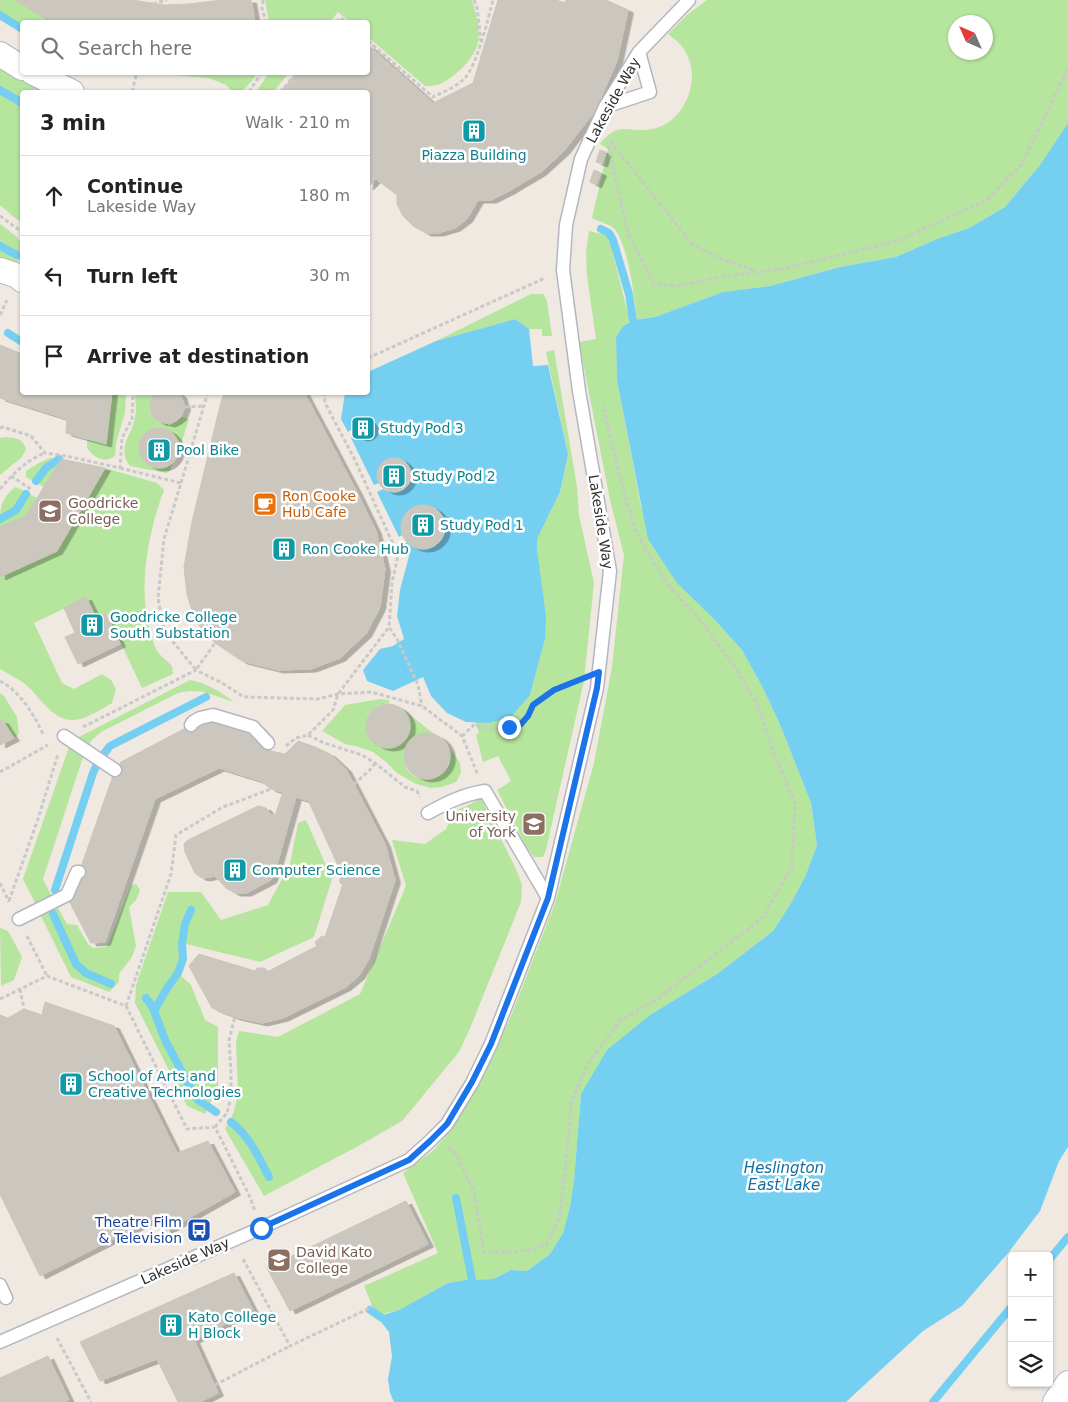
<!DOCTYPE html>
<html lang="en">
<head>
<meta charset="utf-8">
<style>
  body { margin:0; font-family:"DejaVu Sans",sans-serif; background:#f6f6f6; color:#222 }
  .controls { position:absolute; right:15px; bottom:15px; display:grid; overflow:hidden; border-radius:5px; box-shadow:0 1px 4px #0004 }
  .controls button { width:45px; height:45px; display:grid; place-items:center; padding:0; border:0; border-bottom:1px solid #e0e0e0; background:#fff; color:#222; font:25px sans-serif }
  .compass { position:absolute; left:948px; top:15px; width:45px; height:45px; border-radius:50%; background:#fff; box-shadow:0 1px 4px #0004; rotate:315deg }
  .stop { position:absolute; width:15px; height:15px; margin:-11px; border:4px solid #1a73e8; border-radius:50%; background:#fff }
  .stop.end { background:#1a73e8; border-color:#fff; box-shadow:0 1px 5px #0008 }
  .list { margin:0; padding:0; list-style:none }
  h2 { display:flex; justify-content:space-between; align-items:center; height:65px; margin:0; padding:0 20px; font-size:21px }
  h2 small { font-size:16px; font-weight:400; color:#767676 }
  .list li { display:grid; grid-template-columns:32px 1fr auto; gap:15px; align-items:center; box-sizing:border-box; height:80px; padding:0 20px; border-top:1px solid #e0e0e0 }
  .list b { display:block; font-size:19px; white-space:nowrap }
  .list p { margin:0; font-size:16px; white-space:nowrap; color:#767676 }
  .list em { font-size:16px; font-style:normal; color:#767676 }
  .icon { flex:none; width:28px; height:28px; fill:none; stroke:currentColor; stroke-width:2; stroke-linecap:round; stroke-linejoin:round }
  .map { position:relative; flex:none; width:1068px; height:1402px; overflow:hidden }
  .search { position:absolute; background:#fff; box-shadow:0 1px 4px #0004; left:20px; top:20px; width:350px; height:55px; display:flex; align-items:center; gap:12px; box-sizing:border-box; padding:0 18px; border-radius:5px; color:#767676; font-size:19px }
  .panel { position:absolute; background:#fff; box-shadow:0 1px 4px #0004; left:20px; top:90px; width:350px; height:305px; border-radius:5px }
  .map>svg:first-child { display:block }
</style>
</head>
<body>
<div class="map">
<svg width="1068" height="1402" viewBox="0 0 1068 1402">
  <defs>
    <filter id="shadow"><feDropShadow dx="5.5" dy="3" stdDeviation="0" flood-color="#0004"/></filter>
  </defs>
  <rect width="100%" height="100%" fill="#efe9e1"/>
  <path fill="#b6e59e" fill-rule="evenodd" d="M0 0H16L40 15 55 22H22V33L0 16Z
    M265 0H472C476 13 482 33 477 46 471 62 455 77 440 84 435 86 429 86 425 86L368 37V22H350L338 12 330 22H269Z
    M707 0H1068V123L1040 165 1005 207 969 228 937 239 896 257 840 267 770 286 723 292 655 317 637 319C634 296 629 250 616 231 611 224 600 222 592 218L608 149 600 144C603 139 611 132 617 130 624 128 633 130 640 130 659 131 675 121 684 105 689 96 692 86 692 75 691 57 684 45 668 34L687 15ZM956 22H986V52H956Z
    M0 62 55 92H22V222L15 218 0 205Z
    M152 73V72L257 73 252 81 241 92H233L226 85 209 78Z
    M269 73H289L273 92H256Z
    M0 224 16 236 22 245V258L12 266 0 261Z
    M589 231 606 235 610 243 630 321 623 326 616 337 617 381 641 506 713 618 742 650 763 688 781 727 811 803 817 845 805 877 790 905 773 931 717 974 650 1015 581 1094 574 1182 570 1207 563 1233 550 1254 527 1271 511 1270 493 1279 466 1280 448 1283 399 1310 386 1313 384 1316 373 1308 364 1286 438 1253 403 1173 434 1150 452 1128 509 1021 555 903 594 763 612 667 624 555 610 500 579 342 596 339 587 276 586 253Z
    M531 294H543L547 301 552 336H542V329H529L515 319 436 341Z
    M554 350 577 487 579 515 594 583 584 681 546 850 543 857H534L526 846 497 790 511 781 498 756 483 762 476 735 479 733 475 722 489 723 530 695 545 639 540 577 537 549V539L560 492 568 454 546 352Z
    M112 393H126L125 413 116 443 115 456C104 464 95 458 87 448V439L106 444Z
    M135 393H157C139 412 161 435 181 417L189 419 181 444H179C161 404 120 450 150 466 158 470 165 468 172 464L170 471 166 473 130 466C116 447 132 436 135 417 137 410 135 401 135 393Z
    M5 437C15 438 23 438 26 449L22 457 0 475V438Z
    M50 458 61 459 44 487 26 477V471L39 463Z
    M105 468 157 483 164 490C146 538 135 601 156 649 159 655 167 661 172 666L173 674 142 688 107 614 96 618 86 598 34 623 62 683 74 689 102 674 111 680 116 689 112 703C101 709 86 720 73 720 51 720 39 695 24 683 16 678 8 673 0 669V577L57 551Z
    M15 487 23 490 37 498 26 516 0 527C0 507 0 500 15 487Z
    M190 680C207 683 221 692 234 702 213 696 201 687 178 693L101 732 92 740 85 751 43 879 51 895 36 905 23 879 71 741Z
    M0 693 4 696 17 717 19 734 14 738 3 721 0 720Z
    M380 699 389 700V703C380 704 372 707 368 717 357 746 400 759 408 733 410 724 409 719 405 711L434 734C425 733 416 734 409 742 405 746 403 753 404 760 408 789 452 783 450 755 450 752 448 748 447 744L460 763 461 773 456 782 442 787 430 788 414 783 397 773 386 762 373 752 355 746 345 744 322 731 345 705Z
    M481 799 517 871 522 885 521 902 471 1026 459 1052 402 1121 362 1144 264 1196 225 1129 233 1114 238 1095 236 1042 239 1031 278 1037 360 994 406 886 392 840 425 844 446 829 455 811Z
    M306 820 332 879 314 937 260 962 182 943 183 959 178 973 191 985 205 1020 218 1027V1085L205 1114 187 1106 135 1003 136 985 168 892H201L221 920 268 905 290 864 298 823Z
    M136 884 140 890 136 900 129 907 136 946 132 957 119 974V982L109 992 71 977 40 914 57 906 67 924 77 925 88 944 93 948 106 947 109 942 131 885Z
    M0 928 8 931 22 957 14 980 1 986Z"/>
  <path fill="#75cff0" d="M1068 123V1147L1059 1161 1040 1211 1008 1253 962 1306 923 1331 846 1402H394L390 1393 388 1379 392 1357 389 1332 382 1323V1318L386 1314 399 1310 448 1283 466 1280 493 1279 511 1270 527 1271 550 1254 563 1233 570 1207 574 1181 581 1094 607 1050 650 1015 717 974 773 931 790 905 805 877 817 845 811 803 781 727 763 688 742 650 713 618 677 583 648 539 617 381 616 337 623 326 633 320 655 317 723 292 770 286 840 267 896 257 937 239 969 228 1005 207 1040 165Z
    M515 319 529 329 533 366 548 365 568 454 560 492 537 539V549L546 617 545 639 530 695 511 717 489 723 466 722 447 713 431 696 423 677 393 691 367 681 363 670 380 649 393 646 404 639 397 616 400 590 409 556 403 545 407 542C439 568 462 513 428 506 422 505 414 506 409 510 401 517 401 525 402 535L399 537 377 492 383 489C399 499 419 483 408 466 397 448 370 463 379 483L374 485 351 438 356 436 361 438 369 437 372 432V423L366 419H359L353 424 352 429 348 432 341 419 345 393 368 392V372L436 341Z"/>
  <g fill="none" stroke-linecap="round" stroke-linejoin="round">
    <path stroke="#75cff0" stroke-width="8" d="M0 15 22 29
      M0 90 22 103
      M601 229 609 233 613 240 629 294 633 320
      M0 246 17 255
      M8 333 22 342
      M36 481 46 468 59 459
      M0 519 16 510 26 494
      M55 890 93 773 99 760 110 746 206 697
      M53 914 76 964 86 973 111 984
      M146 998 152 1006 166 1042 190 1087 198 1100 216 1112
      M154 1011 166 990 178 973 183 959 182 943 185 924 191 910
      M231 1122C250 1137 258 1156 269 1177
      M456 1198 472 1280
      M1049 1260 1068 1237
      M370 1310 382 1318
      M933 1402 1012 1306"/>
  </g>
  <path fill="#cbc7bf" stroke="#cbc5ba" filter="url(#shadow)" d="M16 0H132L165 5 189 4 222 0H251L255 22H55L41 16Z
    M498 0H556L565 3 566 0H606L628 10 617 61 595 111 564 151 541 172 509 191 491 200H478L467 219 455 228 438 233H426L413 226 403 216 397 204V195L376 179 368 187V92H280L298 72H368V45L433 103 473 83Z
    M600 150 606 152 602 164 596 162Z
    M594 170 601 173 596 185 590 182Z
    M0 345 22 354V392H112L106 444 66 433 67 419 0 398Z
    M177 392 181 395 185 407 181 417 176 421 170 424 160 422 155 419 152 415 150 407 152 397 157 392Z
    M224 392H304L357 492 376 531 385 569 380 607 366 634 340 658 311 669 278 670 242 661 215 643 195 621 187 594 184 567 192 522 220 406Z
    M353 428a10 10 0 1 1 20 0a10 10 0 1 1-20 0Z
    M139 448a20 20 0 1 1 40 0a20 20 0 1 1-40 0Z
    M377 475a17 17 0 1 1 34 0a17 17 0 1 1-34 0Z
    M61 459 105 468 57 551 0 577V527L26 516Z
    M401 527a22 22 0 1 1 44 0a22 22 0 1 1-44 0Z
    M86 597 96 618 106 614 120 644 78 664 65 637 75 633 64 608Z
    M366 726a22 22 0 1 1 44 0a22 22 0 1 1-44 0Z
    M213 717 253 728 266 750 285 754 298 741 315 747 330 754 346 769 385 844 395 880 369 959 359 976 346 987 283 1018 262 1023 235 1017 212 1008 189 966 199 954 255 971 257 968H265L267 972 317 946 315 942 322 936 325 937 343 884 340 883V874L341 872 308 800H305L296 797 276 868 271 880 246 893H235L226 888 215 876 204 878 200 877 195 873 185 852 184 844 188 840 258 806 266 808 270 814 275 816 283 792 271 789 261 781 219 768 155 799 105 942 91 943 69 901 115 770 121 762 201 720Z
    M0 720 3 721 14 738 0 745Z
    M404 756a23 23 0 1 1 46 0a23 23 0 1 1-46 0Z
    M45 1002 114 1026 177 1153 208 1141 235 1192 166 1231 159 1216 40 1276 0 1194V1015L8 1018 24 1009 42 1015Z
    M406 1201 428 1244 290 1311 267 1268Z
    M234 1273 253 1310 194 1340 218 1393 200 1402H178L157 1359 100 1381 80 1342Z
    M48 1356 69 1400 63 1402H0V1378Z"/>
  <g fill="none" stroke-linecap="round" stroke-linejoin="round">
    <g stroke="#b4b7c1" stroke-width="15">
      <path id="service" d="M605 107 650 92 639 52
        M191 725 193 722 200 718 213 715 253 727 268 743
        M64 736 115 770
        M428 813C448 802 462 795 485 791L548 898
        M19 919 67 895 77 872H79
        M0 1285 6 1298
        M0 1342 261 1228 409 1160 430 1141 447 1124 472 1083 491 1044 548 898 597 688 610 571 579 391 563 270 566 225 581 159 605 107 639 52 689 0"/>
    </g>
    <g stroke="#b4b7c1" stroke-width="26">
      <path id="minor" d="M0 54 22 68
        M32 72 72 92
        M0 270 18 276 22 280
        M1055 1402 1068 1383"/>
    </g>
    <path stroke="#c9c9c9" stroke-width="3" stroke-dasharray="4 2.5" stroke-linecap="butt" d="M263 0 262 8 266 22
      M474 0 477 7 481 41
      M153 4 167 0
      M336 22 341 18 346 22
      M368 41 433 97C443 92 456 87 464 79 477 66 488 19 493 0
      M132 92 137 72
      M249 92 262 72
      M280 92 298 72
      M610 141 692 244 719 258 756 271
      M609 146 614 173 629 236 654 284 679 286 714 278 781 269 898 241 987 200 1021 165 1068 69
      M0 216 22 232
      M0 315 7 300
      M368 358 545 278
      M324 392 325 403 355 460 398 555 392 583 389 627 397 639 418 685 422 706
      M185 407 204 406
      M0 428 3 427 31 436 45 453 66 456 120 468 122 438 132 419 133 392
      M179 451 190 455
      M120 468 181 483 164 539 158 598 164 631 196 670 215 643
      M11 476 32 490
      M181 483 208 392
      M0 489C13 474 26 460 45 453
      M0 681C21 692 34 715 44 736
      M83 727 196 670 222 683 244 697 318 699 338 694 371 692 422 706 462 736 478 775
      M308 735 324 743 362 755 375 763 405 787 417 791 420 797
      M462 736 475 724C478 726 482 728 486 728 494 730 514 728 521 724 528 719 529 710 534 704 547 693 563 687 579 680
      M286 746 296 738 308 735 333 710 338 694 389 627
      M0 772 48 745
      M354 784 369 771 375 763
      M0 883 9 902
      M9 901 38 819 58 754
      M27 936 47 976
      M20 989 24 1009
      M0 999 47 976 126 1006 187 1129 215 1127 250 1197 255 1211
      M126 1006 171 874 176 835 223 807 271 789
      M215 1127 227 1113 231 1097V1073L229 1040 235 1017
      M448 1148 456 1154 474 1192 484 1252C504 1253 527 1252 546 1245L559 1219 565 1170 572 1100 589 1062 619 1022 660 997 762 918 792 867 795 803 773 751 758 705 736 669 705 626 664 580 635 530 618 470 603 404
      M243 1259 290 1346 376 1305
      M57 1338 91 1402
      M215 1385 290 1346"/>
    <use href="#service" stroke="#fff" stroke-width="12"/>
    <use href="#minor" stroke="#fff" stroke-width="24"/>
  </g>
  <g fill="none" stroke-linecap="round" stroke-linejoin="round">
    <path stroke="#1a73e8" stroke-width="6" d="M261 1228 409 1160 430 1141 447 1124 472 1082 491 1044 548 898 597 688 599 672 554 690 533 705 528 716 521 724 509 727"/>
  </g>
  <defs>
    <g id="building-square" transform="scale(1.25)"><rect x="-9" y="-9" width="18" height="18" rx="4" fill="#0f9aa8" stroke="#fff"/><path d="M-4-6H4V6H1V3H-1V6H-4ZM-2.5-4.3h1.7v1.8h-1.7ZM.8-4.3h1.7v1.8H.8ZM-2.5-1h1.7V.8h-1.7ZM.8-1h1.7V.8H.8Z" fill="#fff"/></g>
    <g id="cafe-square" transform="scale(1.25)"><rect x="-9" y="-9" width="18" height="18" rx="4" fill="#e8710a" stroke="#fff"/><path d="M-5.5-4.5H6V0H3Q3 3.5 0 3.5H-2.5Q-5.5 3.5-5.5 0ZM3-3.2v2h1.7v-2ZM-6 4.5H4V6H-6Z" fill="#fff"/></g>
    <g id="university-square" transform="scale(1.25)"><rect x="-9" y="-9" width="18" height="18" rx="4" fill="#8d6e63" stroke="#fff"/><path d="M0-5L7-2L0 1L-7-2ZM-4 1L0 2.5L4 1V4Q0 6-4 4Z" fill="#fff"/></g>
    <g id="bus-square" transform="scale(1.25)"><rect x="-9" y="-9" width="18" height="18" rx="4" fill="#1a4fb4" stroke="#fff"/><path d="M-5-6H5V4H4V6H2V4H-2V6H-4V4H-5ZM-3.5-4V0h7V-4ZM-3.5 1.2v1.5H-2V1.2ZM2 1.2v1.5H3.5V1.2Z" fill="#fff"/></g>
  </defs>
  <g fill-rule="evenodd">
    <use href="#building-square" x="474" y="131"/>
    <use href="#building-square" x="363" y="428"/>
    <use href="#building-square" x="159" y="450"/>
    <use href="#building-square" x="394" y="476"/>
    <use href="#cafe-square" x="265" y="504"/>
    <use href="#university-square" x="50" y="511"/>
    <use href="#building-square" x="423" y="525"/>
    <use href="#building-square" x="284" y="549"/>
    <use href="#building-square" x="92" y="625"/>
    <use href="#university-square" x="534" y="824"/>
    <use href="#building-square" x="235" y="870"/>
    <use href="#building-square" x="71" y="1084"/>
    <use href="#bus-square" x="199" y="1230"/>
    <use href="#university-square" x="279" y="1260"/>
    <use href="#building-square" x="171" y="1325"/>
  </g>
  <g text-anchor="middle" dominant-baseline="central" stroke-width="5" stroke-linejoin="round" paint-order="stroke">
    <g font-size="14" fill="#2e2e2e" stroke="#fff">
      <text transform="translate(613 100) rotate(-61)">Lakeside Way</text>
      <text transform="translate(601 522) rotate(81)">Lakeside Way</text>
      <text transform="translate(185 1261) rotate(-24)">Lakeside Way</text>
    </g>
    <g font-size="14" fill="#0d838f" stroke="#fff" text-anchor="start">
      <text x="474" y="155" text-anchor="middle">Piazza Building</text>
      <text x="380" y="428">Study Pod 3</text>
      <text x="176" y="450">Pool Bike</text>
      <text x="412" y="476">Study Pod 2</text>
      <text x="440" y="525">Study Pod 1</text>
      <text x="302" y="549">Ron Cooke Hub</text>
      <text x="110" y="617">Goodricke College<tspan x="110" dy="16">South Substation</tspan></text>
      <text x="252" y="870">Computer Science</text>
      <text x="88" y="1076">School of Arts and<tspan x="88" dy="16">Creative Technologies</tspan></text>
      <text x="188" y="1317">Kato College<tspan x="188" dy="16">H Block</tspan></text>
    </g>
    <g font-size="14" fill="#c56008" stroke="#fff" text-anchor="start">
      <text x="282" y="496">Ron Cooke<tspan x="282" dy="16">Hub Cafe</tspan></text>
    </g>
    <g font-size="14" fill="#785e54" stroke="#fff" text-anchor="start">
      <text x="68" y="503">Goodricke<tspan x="68" dy="16">College</tspan></text>
      <text x="516" y="816" text-anchor="end">University<tspan x="516" dy="16">of York</tspan></text>
      <text x="296" y="1252">David Kato<tspan x="296" dy="16">College</tspan></text>
    </g>
    <g font-size="14" fill="#164399" stroke="#fff" text-anchor="end">
      <text x="182" y="1222">Theatre Film<tspan x="182" dy="16">&amp; Television</tspan></text>
    </g>
    <g font-size="15" font-style="italic" fill="#0d6fa3" stroke="#fff">
      <text x="784" y="1168">Heslington<tspan x="784" dy="17">East Lake</tspan></text>
    </g>
  </g>
</svg>
<div class="controls">
<button>+</button>
<button>−</button>
<button><svg class="icon" aria-label="layers" viewBox="0 0 24 24"><path d="M12 4l9 5-9 5-9-5zM3 14l9 5 9-5"/></svg></button>
</div>
<svg class="compass" viewBox="-18 -18 36 36"><path d="M0-13l5 13h-10z" fill="#e53935"/><path d="M0 13l5-13h-10z" fill="#767676"/></svg>
<div class="stop" style="left:261px;top:1228px"></div>
<div class="stop end" style="left:509px;top:727px"></div>
<div class="search"><svg class="icon" aria-label="search" viewBox="0 0 24 24"><circle cx="10" cy="10" r="6"/><path d="M15 15l6 6"/></svg>Search here</div>
<section class="panel">
<h2>3 min<small>Walk · 210 m</small></h2>
<ul class="list">
<li><svg class="icon" aria-label="ahead" viewBox="0 0 24 24"><path d="M12 20V5M6 11l6-6 6 6"/></svg><div><b>Continue</b><p>Lakeside Way</p></div><em>180 m</em></li>
<li><svg class="icon" aria-label="left" viewBox="0 0 24 24"><path d="M17 20v-9H6M10 6l-5 5 5 5"/></svg><div><b>Turn left</b></div><em>30 m</em></li>
<li><svg class="icon" aria-label="arrive" viewBox="0 0 24 24"><path d="M6 21V4h12l-3 4 3 4H6"/></svg><div><b>Arrive at destination</b></div></li>
</ul>
</section>
</div>
</body>
</html>
